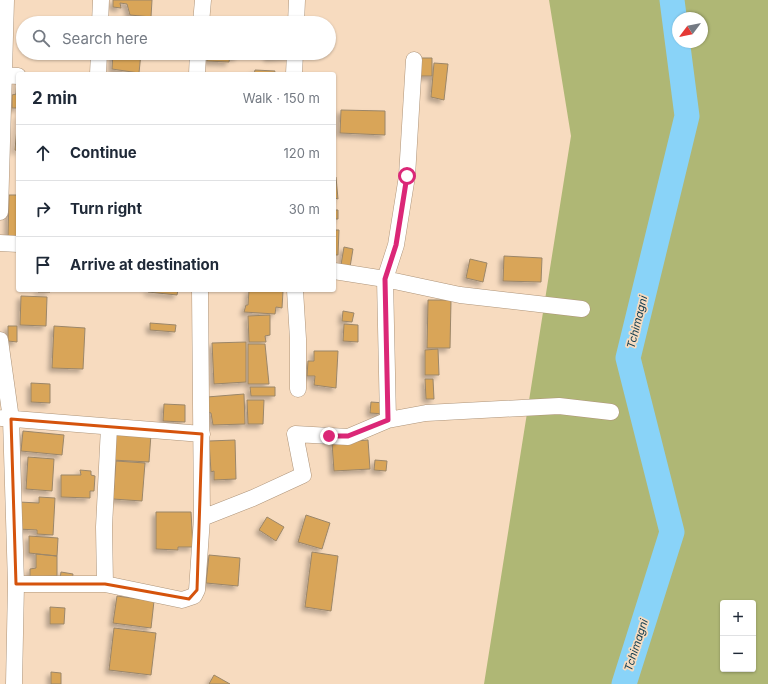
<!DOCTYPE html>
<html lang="en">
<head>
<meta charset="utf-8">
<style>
  body { margin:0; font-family:Inter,sans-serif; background:#f2f2f3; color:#1f2937 }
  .controls { position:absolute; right:12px; bottom:12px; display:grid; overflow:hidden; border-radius:4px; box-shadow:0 1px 3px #0004 }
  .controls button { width:36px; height:36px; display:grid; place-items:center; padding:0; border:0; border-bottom:1px solid #e0e1e3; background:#fff; color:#1f2937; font:20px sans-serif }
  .compass { position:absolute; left:672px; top:12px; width:36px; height:36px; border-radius:50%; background:#fff; box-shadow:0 1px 3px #0004; rotate:238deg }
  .stop { position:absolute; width:12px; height:12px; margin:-9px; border:3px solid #db2777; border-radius:50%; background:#fff }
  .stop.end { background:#db2777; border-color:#fff; box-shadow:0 1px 4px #0008 }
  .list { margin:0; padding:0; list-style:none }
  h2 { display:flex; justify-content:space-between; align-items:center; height:52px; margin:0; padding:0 16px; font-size:17px }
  h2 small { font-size:13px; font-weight:400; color:#747a83 }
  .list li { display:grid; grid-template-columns:26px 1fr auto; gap:12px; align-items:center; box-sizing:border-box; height:56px; padding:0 16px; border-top:1px solid #e0e1e3 }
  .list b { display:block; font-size:15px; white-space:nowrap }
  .list em { font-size:13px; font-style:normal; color:#747a83 }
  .icon { flex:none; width:22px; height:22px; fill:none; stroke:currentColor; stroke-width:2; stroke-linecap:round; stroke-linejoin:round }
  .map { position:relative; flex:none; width:768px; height:684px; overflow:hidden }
  .search { position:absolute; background:#fff; box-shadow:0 1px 3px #0004; left:16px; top:16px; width:320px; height:44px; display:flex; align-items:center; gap:10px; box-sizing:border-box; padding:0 14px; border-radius:22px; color:#747a83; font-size:15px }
  .panel { position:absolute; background:#fff; box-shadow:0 1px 3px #0004; left:16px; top:72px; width:320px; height:220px; border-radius:4px }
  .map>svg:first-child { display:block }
</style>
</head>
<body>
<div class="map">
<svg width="768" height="684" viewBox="0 0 768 684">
  <defs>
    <filter id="shadow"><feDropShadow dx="-3.5" dy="3.5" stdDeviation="2" flood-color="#0004"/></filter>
  </defs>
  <rect width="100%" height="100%" fill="#f7dbbf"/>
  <path fill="#afb775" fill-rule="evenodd" d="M549 0H768V684H484L571 136ZM678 18H702V42H678ZM723 603H753V669H723Z"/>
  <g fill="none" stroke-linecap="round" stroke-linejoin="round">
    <path stroke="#89d3f8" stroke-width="25" d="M624 684 672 532 628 358 687 116 672 0"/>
  </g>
  <path fill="#d9a559" stroke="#9b8669" filter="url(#shadow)" d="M113 0H152L151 17 130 15 127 4 120 3 121 8 113 7Z
    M249 21 280 22V23H249Z
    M113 53H141L139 73 112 69Z
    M207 53H238V57H230L229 62 207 61Z
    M267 53H293V56L268 58Z
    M420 58H432V76H420Z
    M434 63 448 64 444 100 431 97Z
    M255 70 275 71 274 74H254Z
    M17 78H18V108H12V95L16 94Z
    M341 110 385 111V135L340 133Z
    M18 115V151L15 150Z
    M334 177H336L338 199 335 198V210H338V219H334Z
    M9 195H18V237H8Z
    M334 230H339L338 255H334Z
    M344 247 353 249 350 267 341 265Z
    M504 256 542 258 541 282 503 281Z
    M470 259 487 263 483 282 466 278Z
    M38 290H50V292H38Z
    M148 290H178L177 295 148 292Z
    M249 290 283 291 282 308 276 307 275 314 244 312 246 305H248Z
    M21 296 47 297 46 326 20 325Z
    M428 300H451L450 348H427Z
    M343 311 354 313 352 322 342 321Z
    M270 315V335L265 336 266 342H249L248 316Z
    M150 323 176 325 175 332 150 330Z
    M344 324 358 325V342L343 341Z
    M8 326H17V342L8 341Z
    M54 326 85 328 83 369 52 368Z
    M246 342V382L214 384 212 343Z
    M248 344H265L269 384H248Z
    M438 349 439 375H425V350Z
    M314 351H338L336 388 314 385 315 376H307L308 361H314Z
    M425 379H433L434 399H426Z
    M31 383 50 384V403L31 402Z
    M250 387H275V396H251Z
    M244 394 245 424 213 425 211 413 208 412 207 397Z
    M247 400H264L263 424H248Z
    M371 402 385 403 384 414 370 413Z
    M164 404 185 405V422L163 421Z
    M23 431 64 435 62 455 21 451Z
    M113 432 151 434 149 462 112 460Z
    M235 440 236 479 214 480V471L211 472 209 441Z
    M368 440 370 469 334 471 332 443Z
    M28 457 54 459 52 491 26 489Z
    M375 460 387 461 386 471 374 470Z
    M116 461 145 463 142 501 113 499Z
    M80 470 91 471V475L95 476 94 491H90V498L61 497V475H81Z
    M39 497 55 498 53 535 37 534V530L18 529 19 502 39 503Z
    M156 512H191L193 547H178V550L156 549Z
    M306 515 330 523 322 549 298 542Z
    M267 517 284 527 276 541 259 530Z
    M29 536 58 538 57 556 29 553Z
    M312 552 338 556 331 611 305 607Z
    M36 554 57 556V576L30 577V569L36 568Z
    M209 555 240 558 238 586 206 583Z
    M61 572 73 574 72 581 60 579Z
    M117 596 154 601 151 628 113 623Z
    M50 607 65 608 64 624H50Z
    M114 628 156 633 151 675 109 670Z
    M51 672 61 673V684H51Z
    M214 675 230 684H209Z"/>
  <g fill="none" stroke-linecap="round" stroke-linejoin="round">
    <g stroke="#ae9479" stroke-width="17">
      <path id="street" d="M100 23 101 0
        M201 23 203 0
        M296 23 297 0
        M98 74 99 53
        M197 74 198 53
        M294 74 295 53
        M0 75 18 76
        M0 212 6 0
        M0 243 18 244
        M334 271 385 279 460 295 582 309
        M295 290 298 339V389
        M0 340 11 419 16 584 14 684
        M2 418 202 434
        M388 420 385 279 396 245 407 176 414 60
        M202 518 253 498 303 475 295 434 348 437 388 420 426 413 559 406 611 412
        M16 584H105L182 600 194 596 197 590 202 518 200 290
        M105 584 104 527 109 427"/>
    </g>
    <use href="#street" stroke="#fff" stroke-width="16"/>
  </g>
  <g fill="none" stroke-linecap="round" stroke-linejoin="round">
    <path stroke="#db2777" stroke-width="5" d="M329 436H348L388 420 385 279 396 245 407 176"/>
  </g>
  <path fill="none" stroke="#d5530c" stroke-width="3" stroke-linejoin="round" d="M11 419 202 434 197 590 189 599 105 584H16Z"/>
  <g text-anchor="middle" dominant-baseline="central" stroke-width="3.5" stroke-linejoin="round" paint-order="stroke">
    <g font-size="11" font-style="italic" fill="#113c4f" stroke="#f7dbbf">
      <text transform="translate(637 322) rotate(-76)">Tchimagni</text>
      <text transform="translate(636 645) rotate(-72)">Tchimagni</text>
    </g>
  </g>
</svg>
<div class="controls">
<button>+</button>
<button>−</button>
</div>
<svg class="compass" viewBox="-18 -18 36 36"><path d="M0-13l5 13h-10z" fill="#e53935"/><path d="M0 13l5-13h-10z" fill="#747a83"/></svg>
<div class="stop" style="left:407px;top:176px"></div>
<div class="stop end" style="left:329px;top:436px"></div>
<div class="search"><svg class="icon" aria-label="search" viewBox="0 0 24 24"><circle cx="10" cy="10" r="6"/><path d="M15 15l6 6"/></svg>Search here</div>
<section class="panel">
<h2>2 min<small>Walk · 150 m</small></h2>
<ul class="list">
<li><svg class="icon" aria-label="ahead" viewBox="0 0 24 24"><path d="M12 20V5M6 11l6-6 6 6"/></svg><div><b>Continue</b></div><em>120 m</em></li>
<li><svg class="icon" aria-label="right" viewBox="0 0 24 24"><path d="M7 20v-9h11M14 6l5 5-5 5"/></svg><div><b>Turn right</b></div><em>30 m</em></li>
<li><svg class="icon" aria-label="arrive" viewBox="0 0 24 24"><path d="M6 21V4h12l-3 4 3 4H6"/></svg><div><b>Arrive at destination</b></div></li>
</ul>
</section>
</div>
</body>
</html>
